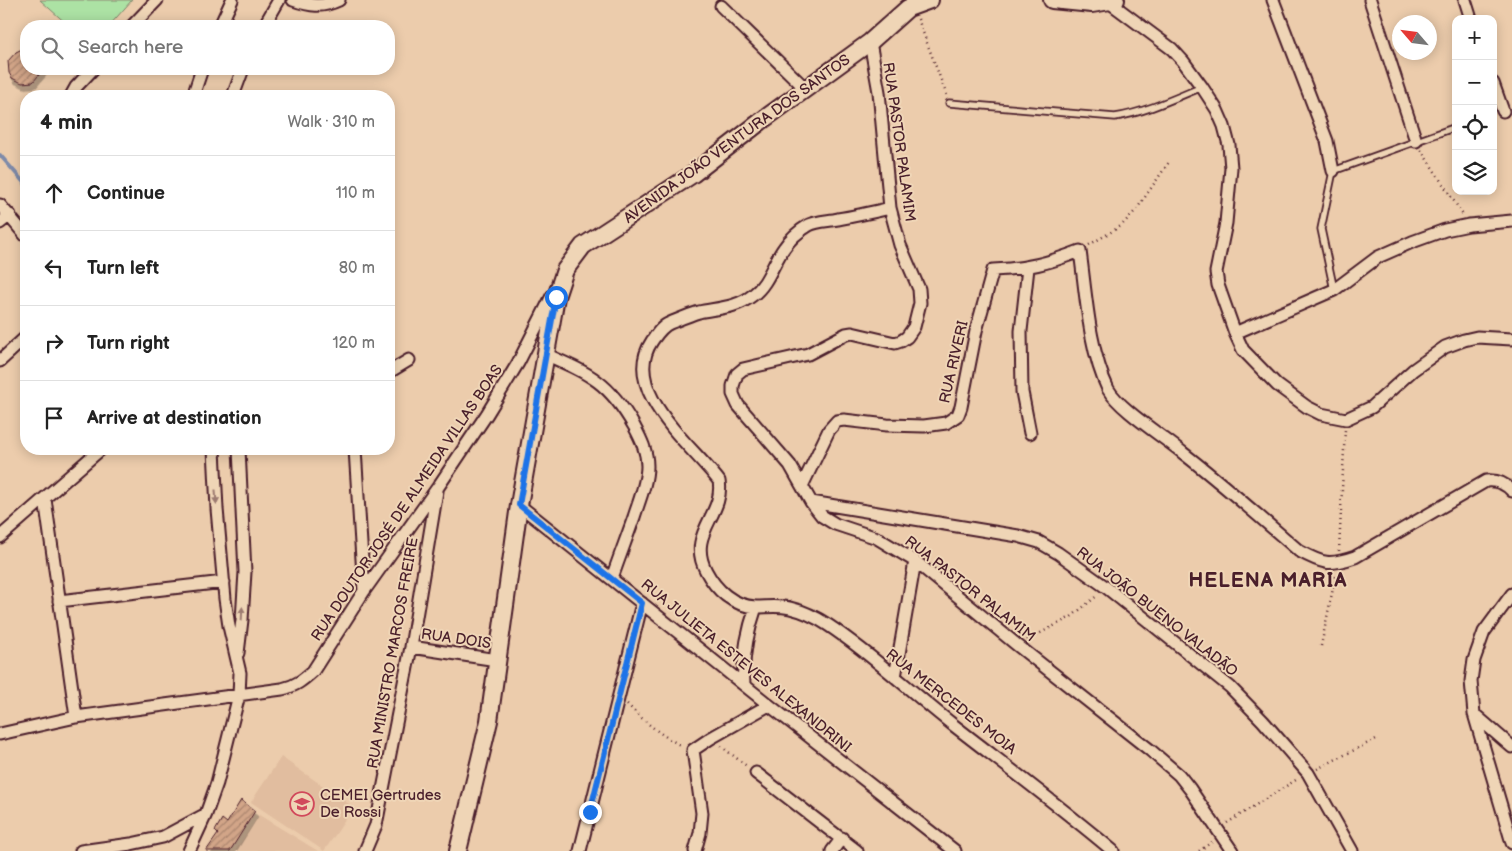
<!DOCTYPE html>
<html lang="en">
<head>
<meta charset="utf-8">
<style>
  body { margin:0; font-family:"Balsamiq Sans",sans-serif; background:#f2f2f2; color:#222 }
  .controls { position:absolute; right:15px; top:15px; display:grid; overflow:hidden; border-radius:10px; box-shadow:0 2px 12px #0003 }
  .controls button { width:45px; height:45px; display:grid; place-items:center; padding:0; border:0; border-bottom:1px solid #e0e0e0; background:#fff; color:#222; font:25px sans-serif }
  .compass { position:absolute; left:1392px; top:15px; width:45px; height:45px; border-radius:50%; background:#fff; box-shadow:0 2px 12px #0003; rotate:298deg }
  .stop { position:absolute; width:15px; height:15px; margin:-11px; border:4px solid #1a73e8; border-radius:50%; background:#fff }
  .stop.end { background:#1a73e8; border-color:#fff; box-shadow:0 1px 5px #0008 }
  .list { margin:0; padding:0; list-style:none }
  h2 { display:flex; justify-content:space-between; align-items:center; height:65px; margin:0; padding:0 20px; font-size:21px }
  h2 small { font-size:16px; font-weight:400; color:#767676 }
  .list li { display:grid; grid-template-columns:32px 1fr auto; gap:15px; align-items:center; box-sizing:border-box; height:75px; padding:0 20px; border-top:1px solid #e0e0e0 }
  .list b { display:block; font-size:19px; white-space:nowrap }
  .list em { font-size:16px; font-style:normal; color:#767676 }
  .icon { flex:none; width:28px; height:28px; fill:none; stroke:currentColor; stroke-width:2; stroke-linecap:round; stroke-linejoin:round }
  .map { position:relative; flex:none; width:1512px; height:851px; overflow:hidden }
  .search { position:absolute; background:#fff; box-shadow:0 2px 12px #0003; left:20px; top:20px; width:375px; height:55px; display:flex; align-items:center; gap:12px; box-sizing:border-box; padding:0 18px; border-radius:20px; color:#767676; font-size:19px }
  .panel { position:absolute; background:#fff; box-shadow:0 2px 12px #0003; left:20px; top:90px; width:375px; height:365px; border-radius:20px }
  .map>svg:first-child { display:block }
</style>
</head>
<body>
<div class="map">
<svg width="1512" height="851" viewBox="0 0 1512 851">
  <defs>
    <pattern id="building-hatch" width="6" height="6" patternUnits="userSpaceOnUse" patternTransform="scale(1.25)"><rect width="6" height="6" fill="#d2a588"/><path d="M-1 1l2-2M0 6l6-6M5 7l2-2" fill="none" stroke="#ac866f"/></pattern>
    <filter id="shadow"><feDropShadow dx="3" dy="5.5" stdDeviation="0" flood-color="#0004"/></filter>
  </defs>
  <rect width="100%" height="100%" fill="#ecccac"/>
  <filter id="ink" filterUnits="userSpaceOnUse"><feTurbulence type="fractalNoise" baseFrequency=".02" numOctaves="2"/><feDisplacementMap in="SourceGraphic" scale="10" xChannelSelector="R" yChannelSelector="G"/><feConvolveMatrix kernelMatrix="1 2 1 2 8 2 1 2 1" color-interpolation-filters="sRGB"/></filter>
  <g filter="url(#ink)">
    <path fill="#e1bd9f" d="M281 757 352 806 340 828 324 851 251 802Z
      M259 815 318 851H235Z"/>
    <path fill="#ace2a4" stroke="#7b8068" d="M40 0H132L109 26H69Z"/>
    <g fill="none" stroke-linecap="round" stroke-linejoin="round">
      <path stroke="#7e8aa9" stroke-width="4" d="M0 155 26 185"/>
    </g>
    <path fill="url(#building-hatch)" stroke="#4a1f2b" filter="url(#shadow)" d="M26 47V69H44L33 82 22 83 12 78 9 73 8 61 16 52Z
      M241 800 255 811 230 851H206L218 834 215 831 222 819 227 823Z"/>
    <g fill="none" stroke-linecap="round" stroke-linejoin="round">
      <g stroke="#4a1f2b" stroke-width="9">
        <path id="service" d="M949 103 1115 117C1146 112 1173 99 1202 87
          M1334 290 1321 229 1333 171 1456 127"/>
      </g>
      <g stroke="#4a1f2b" stroke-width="15">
        <path id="minor" d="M293 0C310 6 322 8 339 0
          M1273 0 1327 141 1333 171
          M1370 0 1416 141
          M1465 0 1471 19
          M1109 2 1172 49 1183 61 1202 87 1217 110 1224 126 1229 145 1231 168 1226 223 1216 272 1218 285 1235 333 1243 350 1277 385 1307 407 1321 414 1346 419 1372 407 1413 370 1445 347 1464 340 1477 337 1512 339
          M721 6 806 89
          M132 26 157 0
          M220 26 232 0
          M264 26 279 0
          M870 42 879 92 890 208 900 245 919 289 920 303 914 327 907 337 901 341 895 343 852 333 846 334 808 354 743 369 737 374 733 386V394L738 405 790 465 811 502 822 516 835 524 877 538 915 561 1017 645 1150 750 1179 775 1190 789 1232 851
          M1493 83 1503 111
          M71 96 76 87 93 69
          M193 96 202 69
          M233 96 243 69
          M0 205 26 236
          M890 208C873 212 856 216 838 219 829 221 817 221 809 225 799 231 790 239 784 248 773 263 768 284 753 295 737 308 718 308 699 312 689 315 680 319 670 323 662 326 657 334 652 341 619 390 693 446 719 481 725 515 686 533 706 571 716 590 733 606 756 607 767 607 778 605 790 608 803 611 816 617 828 625 872 654 911 692 952 724 1006 766 1061 807 1113 851
          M0 223 10 215
          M1028 268 1021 331 1022 392 1030 433
          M1235 333 1334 290 1378 257 1412 242 1445 230 1469 225 1512 221
          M545 354C590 374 609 382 634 426 641 439 647 451 647 466 647 483 639 501 634 517 627 537 619 558 612 578
          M0 361 26 337
          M389 372 409 360
          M355 449 364 591
          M802 486 829 430 837 421 844 420 887 425 924 426 946 423 958 415 961 407 976 331 993 270C1026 269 1049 263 1080 251 1086 294 1089 350 1108 389 1119 409 1164 437 1183 453 1223 484 1261 518 1299 551 1323 564 1329 566 1355 557L1486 481C1497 480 1505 483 1512 491
          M45 499 76 717
          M811 502 1018 536 1039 542 1058 553 1107 588 1230 687 1263 721 1308 773 1352 851
          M519 505 769 705 955 851
          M0 537 101 449
          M1512 594 1484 632 1474 660 1471 681 1474 714 1512 843
          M59 601 224 582
          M411 647 497 660
          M238 653 242 620 245 572 239 449
          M895 677 915 561
          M744 684C742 657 747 633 756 607
          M1474 714 1512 747
          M0 734 76 717 282 689C296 686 303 680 313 671L364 591 438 487 487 414 518 363 552 296
          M756 773 857 851
          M81 851 131 844 163 837 206 814
          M189 851 206 814 217 783 239 695 240 673 229 626 225 599 217 509 214 449
          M365 851 376 825 411 647 437 491
          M580 851 642 603
          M695 851 700 833 702 813 693 750 711 738 769 705
          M832 851 842 838"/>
      </g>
      <g stroke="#4a1f2b" stroke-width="20">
        <path id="secondary" d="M1052 0 1092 4 1116 0
          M458 851 489 721 519 505 556 297 565 270 583 246 693 174 760 122 870 42 908 8 930 0"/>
      </g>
      <path stroke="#4a1f2b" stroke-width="2.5" stroke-dasharray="1 4" stroke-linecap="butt" d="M918 19 947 96
        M1421 150 1463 215
        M1089 245 1121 226 1136 210 1169 162
        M1339 551 1345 429
        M1027 640 1071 617 1098 595
        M1321 646 1336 574
        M627 704C644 721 660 735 682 746
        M721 746 748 767
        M1317 769 1378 738
        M1227 823 1299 778
        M1199 851 1212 842"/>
      <use href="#service" stroke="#efd5b6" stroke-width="5.5"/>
      <use href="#minor" stroke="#efd5b6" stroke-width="11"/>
      <use href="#secondary" stroke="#efd5b6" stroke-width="16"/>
    </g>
    <defs><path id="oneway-solid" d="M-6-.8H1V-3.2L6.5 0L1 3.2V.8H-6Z" transform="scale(1.25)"/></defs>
    <g fill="#9c7a70">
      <use href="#oneway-solid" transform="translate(216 497) rotate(86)"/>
      <use href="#oneway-solid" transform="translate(242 614) rotate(-87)"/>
    </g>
  </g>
  <g fill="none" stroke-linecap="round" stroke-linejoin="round" filter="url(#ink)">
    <path stroke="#1a73e8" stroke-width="6" d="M556 297 519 505 642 603 590 812"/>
  </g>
  <defs>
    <g id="school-ring" transform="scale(1.25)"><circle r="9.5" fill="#efd5b6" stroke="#d1495b" stroke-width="1.5"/><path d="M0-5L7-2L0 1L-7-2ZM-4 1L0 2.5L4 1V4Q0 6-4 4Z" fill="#d1495b"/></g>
  </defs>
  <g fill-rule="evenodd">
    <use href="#school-ring" x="302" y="804"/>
  </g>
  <g text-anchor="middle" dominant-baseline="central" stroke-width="4" stroke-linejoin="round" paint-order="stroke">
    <g font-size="15" fill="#4a1f2b" stroke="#efd5b6">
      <text transform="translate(737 139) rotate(-36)">AVENIDA JOÃO VENTURA DOS SANTOS</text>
      <text transform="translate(899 142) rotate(82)">RUA PASTOR PALAMIM</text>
      <text transform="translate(954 362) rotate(-77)">RUA RIVERI</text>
      <text transform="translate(407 503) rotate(-56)">RUA DOUTOR JOSÉ DE ALMEIDA VILLAS BOAS</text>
      <text transform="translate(970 589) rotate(38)">RUA PASTOR PALAMIM</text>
      <text transform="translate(1157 612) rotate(38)">RUA JOÃO BUENO VALADÃO</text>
      <text transform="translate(456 639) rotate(8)">RUA DOIS</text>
      <text transform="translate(393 653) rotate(-80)">RUA MINISTRO MARCOS FREIRE</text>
      <text transform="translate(746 666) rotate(39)">RUA JULIETA ESTEVES ALEXANDRINI</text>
      <text transform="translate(951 702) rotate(38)">RUA MERCEDES MOIA</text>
    </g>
    <g font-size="15" fill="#4a1f2b" stroke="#efd5b6" text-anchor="start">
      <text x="320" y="795">CEMEI Gertrudes<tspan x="320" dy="17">De Rossi</tspan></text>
    </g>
    <g font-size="20" font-weight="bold" letter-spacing="1" fill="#4a1f2b" stroke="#efd5b6">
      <text x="1268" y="581">HELENA MARIA</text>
    </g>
  </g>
</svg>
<div class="controls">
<button>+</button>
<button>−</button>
<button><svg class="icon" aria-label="locate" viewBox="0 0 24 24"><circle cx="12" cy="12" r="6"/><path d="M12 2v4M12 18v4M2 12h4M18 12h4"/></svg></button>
<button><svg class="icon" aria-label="layers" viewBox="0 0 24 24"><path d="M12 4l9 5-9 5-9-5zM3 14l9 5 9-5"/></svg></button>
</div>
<svg class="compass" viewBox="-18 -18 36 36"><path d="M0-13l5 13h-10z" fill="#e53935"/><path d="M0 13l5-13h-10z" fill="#767676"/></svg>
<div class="stop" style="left:556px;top:297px"></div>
<div class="stop end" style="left:590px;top:812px"></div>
<div class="search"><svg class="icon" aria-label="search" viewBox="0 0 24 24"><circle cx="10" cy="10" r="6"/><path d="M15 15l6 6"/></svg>Search here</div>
<section class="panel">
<h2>4 min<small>Walk · 310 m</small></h2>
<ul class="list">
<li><svg class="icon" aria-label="ahead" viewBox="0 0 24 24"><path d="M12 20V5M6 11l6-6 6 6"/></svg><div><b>Continue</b></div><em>110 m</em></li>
<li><svg class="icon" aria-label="left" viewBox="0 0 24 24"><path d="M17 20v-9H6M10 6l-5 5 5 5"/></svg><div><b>Turn left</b></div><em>80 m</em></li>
<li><svg class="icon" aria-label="right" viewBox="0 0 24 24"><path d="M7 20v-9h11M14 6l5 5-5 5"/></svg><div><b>Turn right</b></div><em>120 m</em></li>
<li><svg class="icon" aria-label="arrive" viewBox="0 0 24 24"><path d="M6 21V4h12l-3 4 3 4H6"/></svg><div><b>Arrive at destination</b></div></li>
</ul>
</section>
</div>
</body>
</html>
